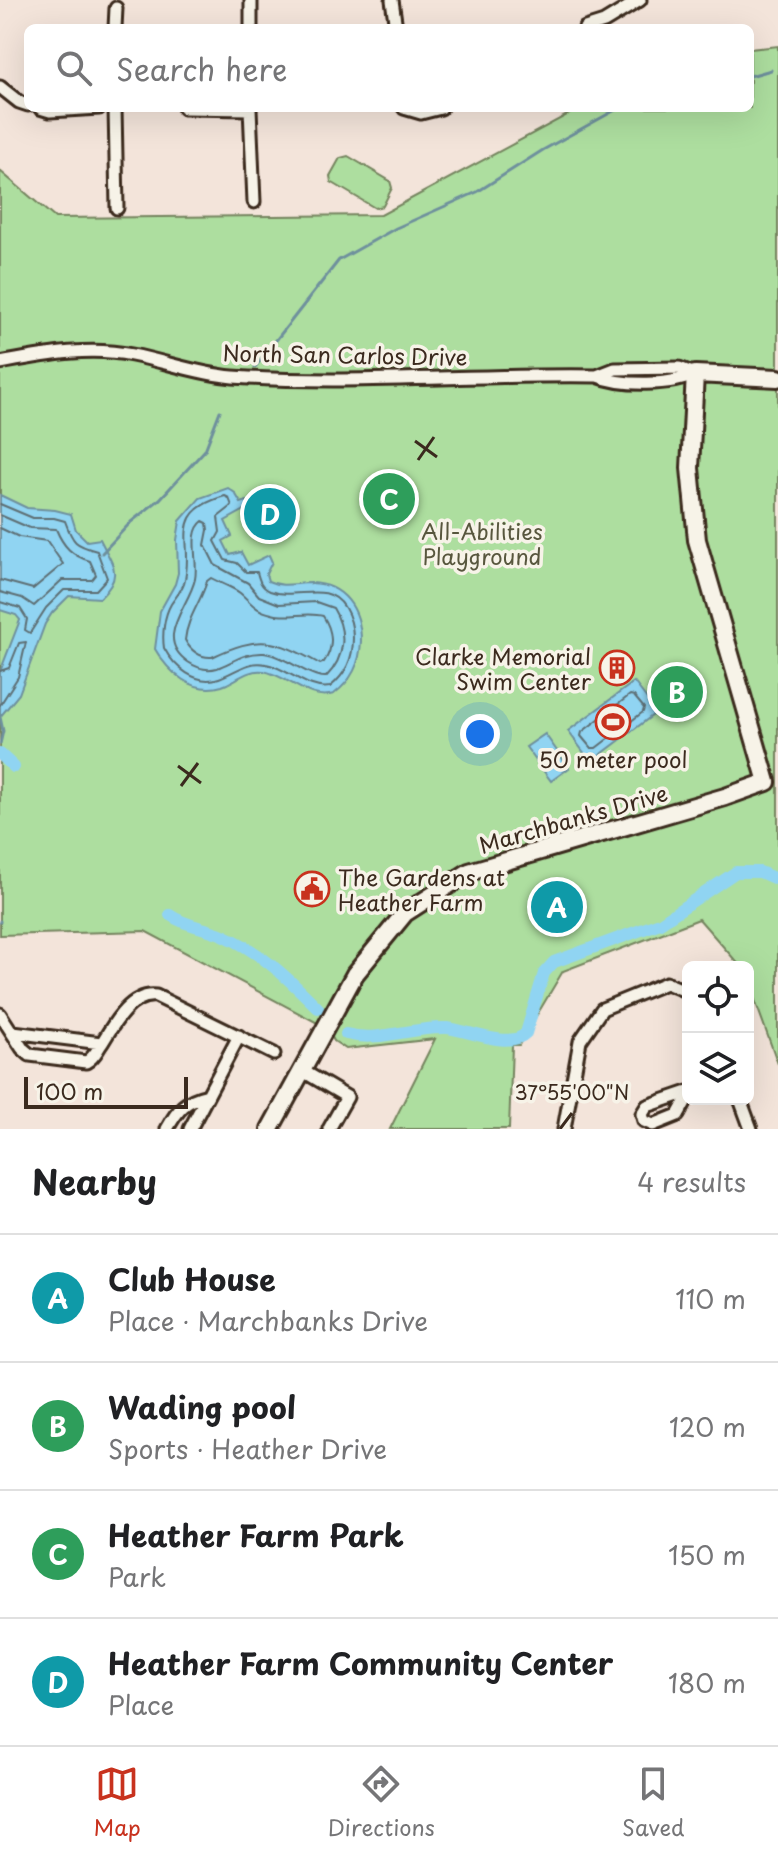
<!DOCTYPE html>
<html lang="en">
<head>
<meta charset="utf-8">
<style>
  body { margin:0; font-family:"Playpen Sans",sans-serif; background:#f6f6f6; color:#202124 }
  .controls { position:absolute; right:24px; bottom:24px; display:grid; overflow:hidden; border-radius:12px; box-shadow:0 8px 32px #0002 }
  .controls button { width:72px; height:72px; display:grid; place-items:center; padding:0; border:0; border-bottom:2px solid #e0e0e0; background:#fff; color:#202124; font:40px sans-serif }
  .scale { position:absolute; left:24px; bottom:20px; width:164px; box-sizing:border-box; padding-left:8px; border:4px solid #3b2a1e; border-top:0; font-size:22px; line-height:28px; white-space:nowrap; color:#3b2a1e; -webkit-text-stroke:6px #f7f3e8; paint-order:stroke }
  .you { position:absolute; left:480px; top:734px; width:28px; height:28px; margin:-20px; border:6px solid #fff; border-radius:50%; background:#1a73e8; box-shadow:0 0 0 12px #1a73e833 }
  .badge { display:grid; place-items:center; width:52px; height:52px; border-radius:50%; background:#c8321e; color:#fff; font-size:26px; font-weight:700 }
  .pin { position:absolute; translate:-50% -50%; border:4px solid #fff; box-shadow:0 2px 8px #0006 }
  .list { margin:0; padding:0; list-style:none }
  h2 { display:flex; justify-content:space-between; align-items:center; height:104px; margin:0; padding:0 32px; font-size:34px }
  h2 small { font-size:26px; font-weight:400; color:#757577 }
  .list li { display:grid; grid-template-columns:52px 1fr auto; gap:24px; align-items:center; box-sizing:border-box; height:128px; padding:0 32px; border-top:2px solid #e0e0e0 }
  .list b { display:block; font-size:30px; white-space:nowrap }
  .list p { margin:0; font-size:26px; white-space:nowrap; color:#757577 }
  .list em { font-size:26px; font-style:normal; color:#757577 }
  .icon { flex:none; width:44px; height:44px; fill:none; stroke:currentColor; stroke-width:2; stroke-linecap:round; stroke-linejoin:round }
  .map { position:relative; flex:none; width:778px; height:1129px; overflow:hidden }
  .search { position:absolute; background:#fff; box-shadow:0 8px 32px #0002; left:24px; right:24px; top:24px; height:88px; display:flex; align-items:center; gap:20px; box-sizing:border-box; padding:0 28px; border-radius:12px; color:#757577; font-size:30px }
  .sheet { height:616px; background:#fff }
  nav { display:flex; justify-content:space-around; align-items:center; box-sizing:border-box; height:112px; border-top:2px solid #e0e0e0; background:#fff; font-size:22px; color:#757577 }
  nav a { display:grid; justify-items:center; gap:4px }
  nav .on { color:#c8321e }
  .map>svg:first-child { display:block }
</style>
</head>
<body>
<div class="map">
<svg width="778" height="1129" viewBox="0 0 778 1129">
  <rect width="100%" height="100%" fill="#f3e4da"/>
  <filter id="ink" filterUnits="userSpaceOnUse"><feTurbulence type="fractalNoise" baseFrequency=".0125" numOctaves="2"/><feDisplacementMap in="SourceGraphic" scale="16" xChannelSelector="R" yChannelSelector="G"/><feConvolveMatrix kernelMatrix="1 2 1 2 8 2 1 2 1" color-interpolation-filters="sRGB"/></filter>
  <g filter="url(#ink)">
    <path fill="#adde9f" stroke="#74845e" stroke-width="2" d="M778 46V1064L748 981V967H741L699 919 563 971 519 1045H512L509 1129H390L435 1039 346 1049 334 1041 327 1028 145 931 0 935V171L55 218 381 215 580 108H750V49Z
      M348 156 390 181 392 188 383 206 375 208 331 182 330 176 340 158Z"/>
    <path fill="#90d4f2" stroke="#6e909d" stroke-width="2" d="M228 488 235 493 241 503 247 501 250 507 225 521 232 536 223 541 230 555 241 552 248 565 269 555 272 562 266 574 268 581C283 588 295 583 311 583 344 584 361 609 361 641 360 664 352 680 334 694 308 702 288 675 263 671 247 669 236 681 222 686 193 695 168 672 155 649L160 611 175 584 178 573 177 540 180 521 200 498Z
      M0 495 27 508 55 510 71 514 76 530 87 541 100 539C113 566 124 575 100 598L69 596 52 613 45 624 19 694 0 717V672L20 620 16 615 0 610Z
      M674 676 692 699 680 709 662 685Z
      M634 682 657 712 591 762 568 731Z
      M545 734 569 768 551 781 526 747Z"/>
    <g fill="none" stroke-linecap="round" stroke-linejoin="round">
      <path stroke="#5d6e73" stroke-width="2" d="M225 496 229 498 232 506 218 517 220 532 215 541 225 560 237 563 246 572H257C259 580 261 587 270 591 295 601 328 579 345 608 351 618 353 627 353 638 353 659 346 674 330 687 308 691 288 668 266 664 248 660 236 672 219 678 196 686 174 667 164 648 162 634 164 616 171 604 176 597 181 591 184 583 196 544 165 513 225 496Z
        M0 504 33 518H54L65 521C73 543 75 545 97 551L107 578 96 590H64L46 608 30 633 25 630 27 619 20 608 0 602
        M0 515 30 528 56 529C63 546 72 556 90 561L96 575 92 580H62L34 606 22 598 0 592
        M203 521 207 523 208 530 205 545 215 565 248 583 259 596 279 604 316 602 333 608C347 631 346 657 326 677 309 678 285 655 264 653 245 652 233 662 217 668 207 671 197 668 188 662 153 638 189 607 195 579 199 561 187 533 203 521Z
        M0 528 19 537 47 541 63 564 33 589 0 580
        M211 578C220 583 232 587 240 593 252 603 254 610 272 614 289 619 306 611 323 616 333 631 334 648 324 662L320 664C274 638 259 635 212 657 200 658 190 650 185 640 187 618 201 602 207 581Z
        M0 671 9 668 19 643 26 642 18 677 0 705
        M630 695 634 696 644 708 643 712 596 748H591L581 736 582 732Z"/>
      <path stroke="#6e909d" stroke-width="3" d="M750 76 771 70
        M255 367 339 260 396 228 477 192 543 150 619 108
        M102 553 131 522 160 499 205 450 220 411
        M0 744 3 731 0 717
        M0 921V922"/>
      <path stroke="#90d4f2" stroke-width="12" d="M0 754 14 767
        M170 915C185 926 205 927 223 935 261 952 289 979 318 1008
        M346 1034C380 1043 413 1026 447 1028 467 1030 510 1050 526 1033L544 973 554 962 660 923 736 872H760L778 880"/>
      <g stroke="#3b2a1e" stroke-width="17">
        <path id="street" d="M392 0 396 28
          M115 28 116 8
          M251 28V0
          M585 28 604 22 640 0
          M0 87 19 102 28 105
          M40 108 50 111 99 108
          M115 108 117 208
          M184 108 250 109
          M250 108 254 202
          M404 108 421 113 441 108
          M0 363C44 355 88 346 132 355 167 362 198 374 233 377 354 385 476 374 597 376
          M679 368 695 374C671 386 622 386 597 376L615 369Z
          M0 1014 22 1048 30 1055 86 1062C95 1057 96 1051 102 1043 114 1023 131 993 156 996L274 1054
          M13 1032 101 1043
          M303 1071 347 1097 329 1129
          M688 1092 647 1106 642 1114 644 1121 653 1125 678 1115 688 1097
          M740 1099 751 1129
          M167 1129C178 1109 185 1100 208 1095
          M190 1129 239 1036
          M564 1129 580 1041 602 1009 666 983 688 992"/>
      </g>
      <g stroke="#3b2a1e" stroke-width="22">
        <path id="secondary" d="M270 1129 355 974 405 913 469 872 725 797 767 782 697 540 690 468 695 374 778 378"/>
      </g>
      <use href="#street" stroke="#f7f3e8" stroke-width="11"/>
      <use href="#secondary" stroke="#f7f3e8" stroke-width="16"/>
    </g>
  </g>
  <path fill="none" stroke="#3b2a1e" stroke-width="3" d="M415 441 437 457M418 460 434 437M178 766 201 783M181 786 198 763M560 1129 572 1113"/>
  <defs>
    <g id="building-ring" transform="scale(1.8)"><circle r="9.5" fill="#f7f3e8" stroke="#c8321e" stroke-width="1.5"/><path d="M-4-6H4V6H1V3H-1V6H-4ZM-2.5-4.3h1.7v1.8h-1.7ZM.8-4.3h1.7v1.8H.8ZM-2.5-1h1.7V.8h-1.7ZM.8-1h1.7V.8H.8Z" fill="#c8321e"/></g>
    <g id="stadium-ring" transform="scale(1.8)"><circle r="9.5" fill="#f7f3e8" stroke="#c8321e" stroke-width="1.5"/><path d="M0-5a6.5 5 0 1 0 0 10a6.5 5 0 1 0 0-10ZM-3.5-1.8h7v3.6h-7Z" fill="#c8321e"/></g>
    <g id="civic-ring" transform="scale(1.8)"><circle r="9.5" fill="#f7f3e8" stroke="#c8321e" stroke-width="1.5"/><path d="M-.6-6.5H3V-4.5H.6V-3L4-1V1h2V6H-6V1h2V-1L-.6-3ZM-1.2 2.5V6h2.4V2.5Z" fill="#c8321e"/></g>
  </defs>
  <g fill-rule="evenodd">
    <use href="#building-ring" x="617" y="668"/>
    <use href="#stadium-ring" x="613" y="722"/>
    <use href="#civic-ring" x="312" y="889"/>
  </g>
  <g text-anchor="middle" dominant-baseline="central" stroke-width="7" stroke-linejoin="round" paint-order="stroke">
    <g font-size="22" fill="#3b2a1e" stroke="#f7f3e8">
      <text transform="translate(345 354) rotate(1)">North San Carlos Drive</text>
      <text transform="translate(573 818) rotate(-16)">Marchbanks Drive</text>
    </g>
    <g font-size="22" fill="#58573e" stroke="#f7f3e8">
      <text x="482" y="530">All-Abilities<tspan x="482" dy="25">Playground</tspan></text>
    </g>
    <g font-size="22" fill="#3b2a1e" stroke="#f7f3e8" text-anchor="end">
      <text x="591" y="655">Clarke Memorial<tspan x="591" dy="25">Swim Center</tspan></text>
      <text x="613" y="758" text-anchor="middle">50 meter pool</text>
      <text x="338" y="876" text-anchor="start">The Gardens at<tspan x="338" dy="25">Heather Farm</tspan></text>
    </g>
  </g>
  <g font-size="20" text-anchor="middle" fill="#3b2a1e" stroke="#f7f3e8" stroke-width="7" stroke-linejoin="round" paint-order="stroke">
    <text x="572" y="1100">37°55'00"N</text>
  </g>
</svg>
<div class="controls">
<button><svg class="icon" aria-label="locate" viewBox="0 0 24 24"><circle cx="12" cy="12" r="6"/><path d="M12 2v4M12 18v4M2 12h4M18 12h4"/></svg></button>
<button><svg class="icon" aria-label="layers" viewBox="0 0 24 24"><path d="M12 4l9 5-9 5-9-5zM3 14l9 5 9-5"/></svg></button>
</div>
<div class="scale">100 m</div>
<div class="you"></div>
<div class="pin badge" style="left:557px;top:907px;background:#0f9aa8">A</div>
<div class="pin badge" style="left:677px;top:692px;background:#2e9e5b">B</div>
<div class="pin badge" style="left:389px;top:499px;background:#2e9e5b">C</div>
<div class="pin badge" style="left:270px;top:514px;background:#0f9aa8">D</div>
<div class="search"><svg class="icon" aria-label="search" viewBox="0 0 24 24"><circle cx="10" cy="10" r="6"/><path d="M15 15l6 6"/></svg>Search here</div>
</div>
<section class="sheet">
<h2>Nearby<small>4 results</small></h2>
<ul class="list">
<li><span class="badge" style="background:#0f9aa8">A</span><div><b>Club House</b><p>Place · Marchbanks Drive</p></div><em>110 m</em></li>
<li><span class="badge" style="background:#2e9e5b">B</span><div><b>Wading pool</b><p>Sports · Heather Drive</p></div><em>120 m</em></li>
<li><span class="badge" style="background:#2e9e5b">C</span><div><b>Heather Farm Park</b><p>Park</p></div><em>150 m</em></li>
<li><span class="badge" style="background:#0f9aa8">D</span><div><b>Heather Farm Community Center</b><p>Place</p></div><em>180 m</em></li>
</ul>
</section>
<nav>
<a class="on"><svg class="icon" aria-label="map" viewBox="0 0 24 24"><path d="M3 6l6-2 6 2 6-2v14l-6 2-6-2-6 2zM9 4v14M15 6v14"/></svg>Map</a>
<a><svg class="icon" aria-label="directions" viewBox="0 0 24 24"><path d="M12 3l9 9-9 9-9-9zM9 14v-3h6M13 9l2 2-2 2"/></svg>Directions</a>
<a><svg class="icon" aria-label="saved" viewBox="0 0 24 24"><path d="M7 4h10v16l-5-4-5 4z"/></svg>Saved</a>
</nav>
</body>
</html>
